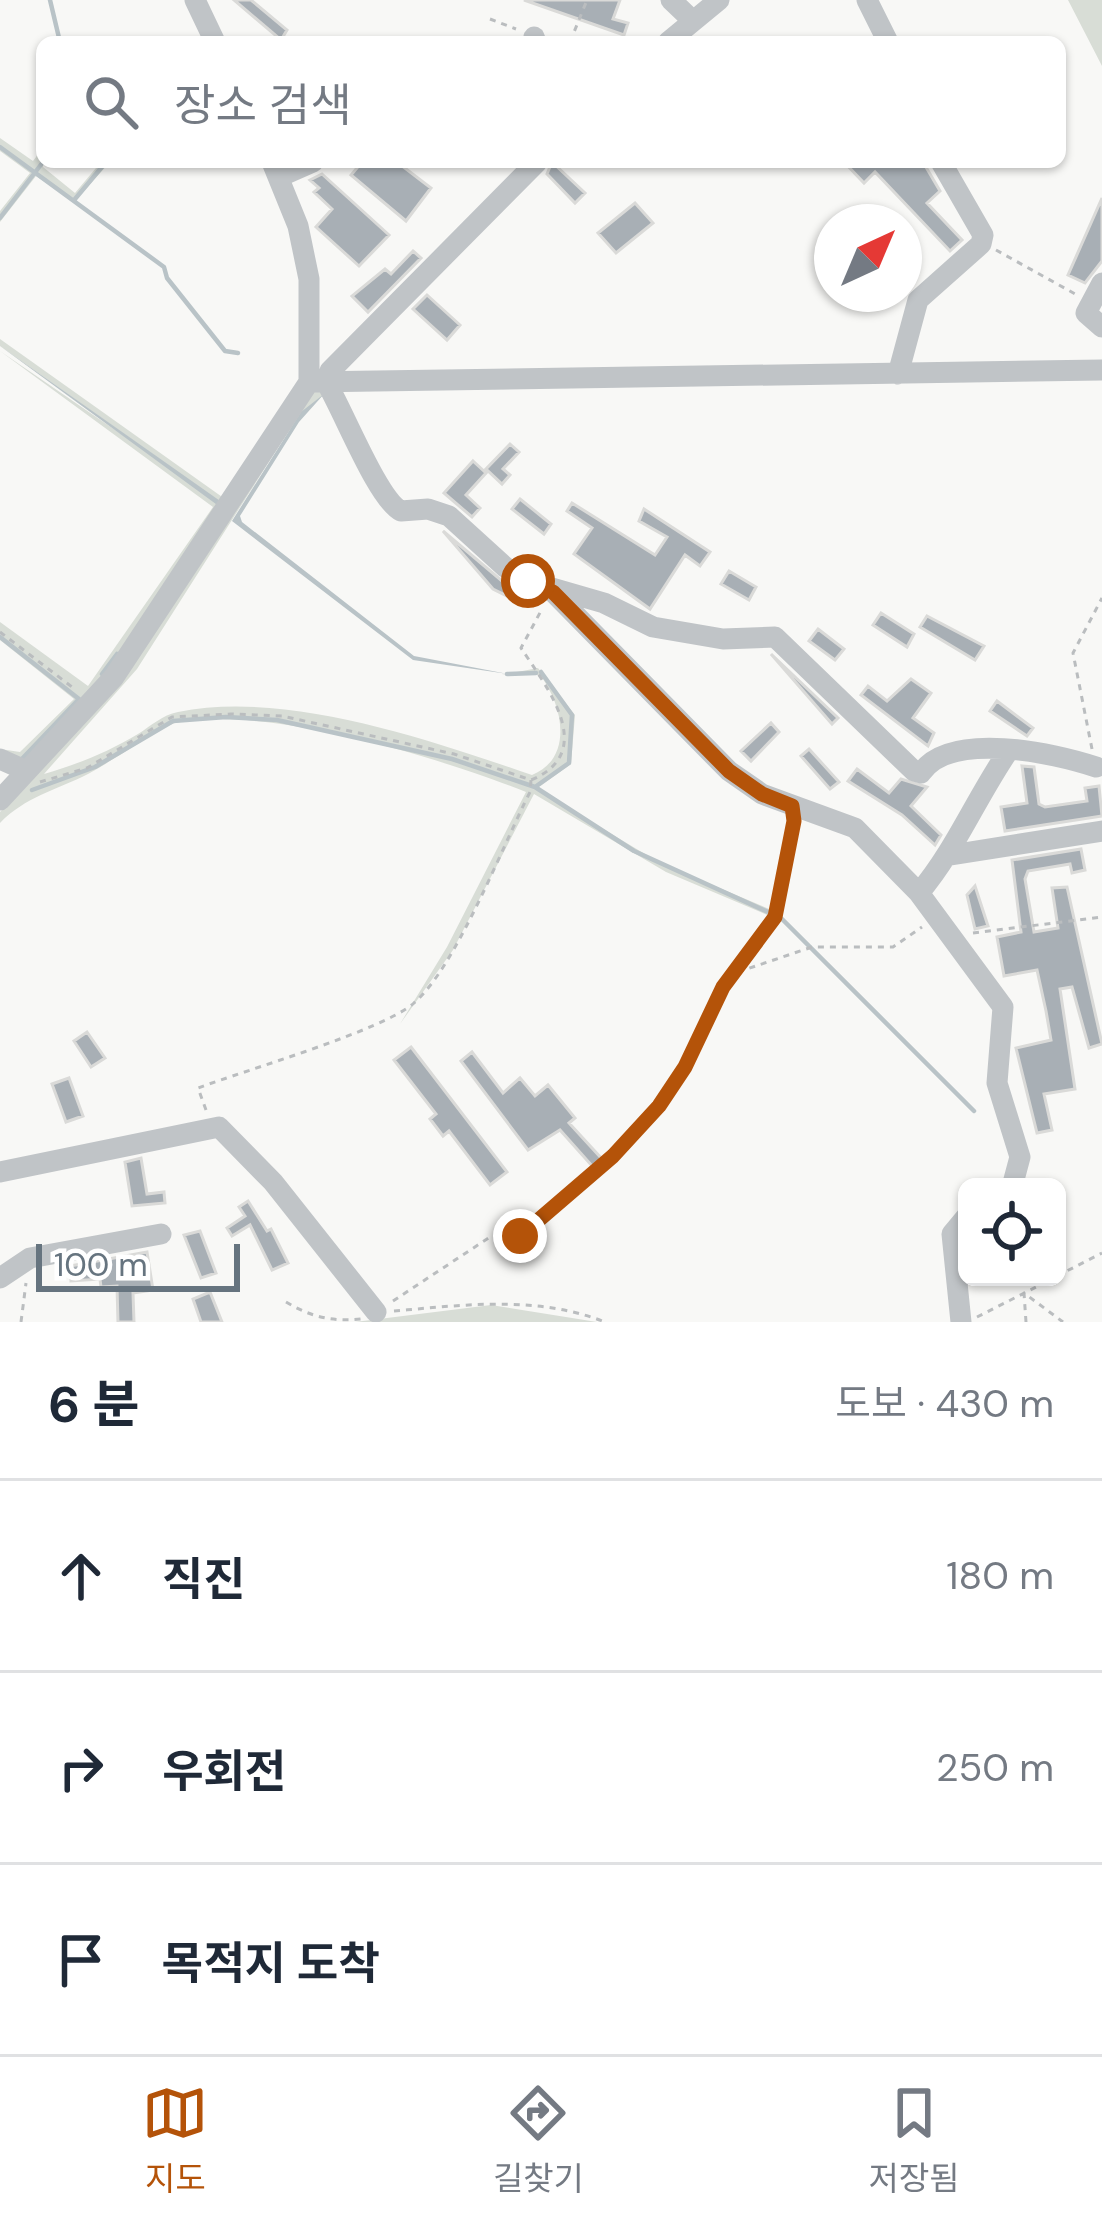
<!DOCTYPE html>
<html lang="ko">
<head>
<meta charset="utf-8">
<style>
  body { margin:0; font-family:"DM Sans","Noto Sans KR",sans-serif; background:#f6f6f7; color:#1f2937 }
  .controls { position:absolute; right:36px; bottom:36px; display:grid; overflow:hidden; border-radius:18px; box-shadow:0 3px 9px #0004 }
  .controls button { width:108px; height:108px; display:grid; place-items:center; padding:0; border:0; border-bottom:3px solid #e0e1e3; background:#fff; color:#1f2937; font:60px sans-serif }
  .compass { position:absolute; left:814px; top:204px; width:108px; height:108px; border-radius:50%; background:#fff; box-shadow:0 3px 9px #0004; rotate:44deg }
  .scale { position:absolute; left:36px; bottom:30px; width:204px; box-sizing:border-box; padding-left:12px; border:6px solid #66747f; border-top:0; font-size:33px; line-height:42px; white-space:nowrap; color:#66747f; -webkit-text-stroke:9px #fff; paint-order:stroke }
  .stop { position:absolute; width:36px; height:36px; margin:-27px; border:9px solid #b45309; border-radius:50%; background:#fff }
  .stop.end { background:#b45309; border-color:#fff; box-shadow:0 3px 12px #0008 }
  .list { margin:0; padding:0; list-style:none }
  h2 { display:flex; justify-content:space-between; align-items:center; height:156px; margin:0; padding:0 48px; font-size:51px }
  h2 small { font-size:39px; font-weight:400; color:#747a83 }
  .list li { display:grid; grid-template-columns:78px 1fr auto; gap:36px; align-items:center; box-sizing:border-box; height:192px; padding:0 48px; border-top:3px solid #e0e1e3 }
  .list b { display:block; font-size:45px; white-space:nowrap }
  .list em { font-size:39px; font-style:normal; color:#747a83 }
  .icon { flex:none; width:66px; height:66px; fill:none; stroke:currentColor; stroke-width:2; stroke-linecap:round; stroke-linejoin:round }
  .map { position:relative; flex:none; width:1102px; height:1322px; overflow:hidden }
  .search { position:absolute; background:#fff; box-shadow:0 3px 9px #0004; left:36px; right:36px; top:36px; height:132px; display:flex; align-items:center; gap:30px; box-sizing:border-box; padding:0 42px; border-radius:18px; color:#747a83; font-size:45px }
  .sheet { height:732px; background:#fff }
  nav { display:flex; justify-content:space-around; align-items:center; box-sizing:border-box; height:168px; border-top:3px solid #e0e1e3; background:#fff; font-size:33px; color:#747a83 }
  nav a { display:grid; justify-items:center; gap:6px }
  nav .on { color:#b45309 }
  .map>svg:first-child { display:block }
</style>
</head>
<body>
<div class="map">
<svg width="1102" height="1322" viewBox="0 0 1102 1322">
  <rect width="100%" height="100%" fill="#f8f8f6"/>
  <path fill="#d8ddd6" d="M1068 0H1102V66Z
    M0 138 33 161 42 149 43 167 75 193 101 162H110L74 202 36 176 0 222V211L30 173 0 151Z
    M265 162C278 172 285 200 292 218 309 260 320 336 304 381 292 414 265 445 246 474 178 579 110 676 25 763L0 755V749L20 752 74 699 0 640V622L88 686 213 507 0 351 223 504 0 346V339L225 499C249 462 287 422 301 380 321 320 292 216 265 162Z
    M312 385 324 394 288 432 137 669 44 774C78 764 108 752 138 734 151 726 162 715 178 712 287 690 429 740 532 775 574 758 563 705 540 675H502L538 668 575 715 571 764 539 787 543 793 660 863 774 911 772 917 666 872 534 794 453 950 400 1024 447 947 526 792C440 758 265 704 175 723 163 726 106 765 88 774 56 790 25 797 0 823V812L35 775Z
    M491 1305 597 1322H355Z"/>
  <path fill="#b9c3c7" d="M0 346 223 503 220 507Z
    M324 394 299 422 240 516 242 522 414 656 508 674 413 660 232 521 301 412Z"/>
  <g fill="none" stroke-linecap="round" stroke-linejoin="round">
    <path stroke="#b9c3c7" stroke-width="4.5" d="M50 0 60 42
      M0 147 164 267 167 278 225 351 238 353
      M75 199 106 162
      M0 218 43 162
      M0 637 79 699 19 762
      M102 674 117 654
      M507 674 536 673
      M535 787 569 763 572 715 541 672
      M32 790 95 767 173 721 226 717 277 720 452 759 535 787 634 851 781 918 974 1111"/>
  </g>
  <path fill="#a8afb5" stroke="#dadad8" stroke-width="3" d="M234 0H251L287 30 281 40Z
    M524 0H620L613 19 628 23 624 35Z
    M362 162H397L431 188 406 221 351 175Z
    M552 162 585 193 575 203 547 174Z
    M844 162H923L940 191 927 203 962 240 950 251 875 172 864 183Z
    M322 174 389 235 359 266 316 227 332 209 314 192 319 188 310 180Z
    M1102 198V261L1085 283 1068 275Z
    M635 203 653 223 616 253 598 233Z
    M413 251 421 258 368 312 352 296 385 269 391 274Z
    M427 295 460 325 447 340 413 309Z
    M510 444 519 452 503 469 510 475 502 484 486 469Z
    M473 461 486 473 466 495 480 508 472 517 444 493Z
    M520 499 551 524 544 534 512 509Z
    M572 503 655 555 667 537 639 521 644 509 710 552 700 566 685 555 650 609 574 554 592 528 567 511Z
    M443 531 508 586 515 600 493 589Z
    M729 571 756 587 749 600 721 584Z
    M881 613 914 634 907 647 873 625Z
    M927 616 984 646 975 660 920 627Z
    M818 629 844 649 835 660 809 641Z
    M771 654 838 718 832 724Z
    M911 679 931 693 913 718 934 733 928 746 861 695 868 686 887 701Z
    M997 701 1033 728 1027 736 990 711Z
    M771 723 779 732 751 761 741 751Z
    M809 749 839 782 830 789 801 756Z
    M1022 766 1034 767 1039 804 1045 807 1087 801 1085 788 1099 786 1102 816 1005 831 1001 807 1027 803Z
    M857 769 889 793 901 779 927 787 911 806 941 835 935 845 902 815 848 781Z
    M1081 849 1085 870 1072 873 1070 864 1028 871 1025 879 1034 932 1058 928 1052 888 1067 887 1102 1044 1089 1048 1072 987 1060 989 1075 1089 1044 1094 1052 1130 1037 1133 1016 1048 1051 1040 1046 1011 1037 970 1004 976 997 937 1021 932 1012 860Z
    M975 886 988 926 975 929 967 895Z
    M87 1032 105 1058 91 1067 74 1041Z
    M411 1047 507 1172 490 1185 449 1131 443 1136 430 1119 436 1114 394 1060Z
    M472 1052 503 1093 520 1078 535 1096 548 1085 575 1118 569 1123 602 1159 593 1167 560 1130 528 1150 461 1061Z
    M69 1078 83 1116 66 1122 52 1084Z
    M141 1158 147 1194 164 1192 165 1203 132 1206 125 1162Z
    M248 1201 267 1231 271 1229 288 1263 272 1270 250 1225 232 1236 227 1228 245 1216 239 1207Z
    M200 1231 216 1273 201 1278 184 1235Z
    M147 1252 153 1290 133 1293 134 1322H118L117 1286 101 1287 100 1279 71 1281 70 1266Z
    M210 1292 222 1322H201L193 1299Z"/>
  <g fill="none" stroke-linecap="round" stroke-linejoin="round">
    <path stroke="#babdbf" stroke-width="3" stroke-dasharray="6 6" stroke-linecap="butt" d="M490 19 516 29
      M570 42 587 0
      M996 250 1077 295
      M0 632 76 690
      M1092 749 1073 653 1102 598
      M40 782 87 768 172 717 231 714 282 716 454 754 531 780C599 752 546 686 521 648L542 609
      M973 933 1102 917
      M738 972 812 947H893L922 927
      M206 1110 198 1088C243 1071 384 1030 414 1003 456 967 503 845 530 792L531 780
      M1057 1276 1102 1253
      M393 1301 490 1237 520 1236 613 1156 659 1106 685 1067 723 987 775 917 794 823
      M286 1302C311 1317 332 1322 361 1319
      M394 1311C465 1305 536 1295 605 1322
      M977 1317 1056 1277
      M21 1322 26 1283
      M1026 1322 1024 1293 1063 1322"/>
    <path stroke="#c0c4c7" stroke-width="21" d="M195 0 215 42
      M671 0 693 21
      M867 0 888 42
      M534 37 536 42
      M668 42 719 0
      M537 162 330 371 326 382C343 410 378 500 401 511L428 509 449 516 505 567 528 581 604 603 653 627 723 639 775 637 914 771 921 773C950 730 1054 753 1096 767
      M279 177 313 162
      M1102 283 1086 313 1102 327
      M898 374 918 300 981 244 983 235 941 162
      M309 382 1102 370
      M553 592 729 771 762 794 855 828 919 893C956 849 976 798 1009 750
      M0 759 27 771
      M0 800 114 677 309 382V279L298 226 272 162
      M951 855 1102 831
      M919 893 1003 1007 997 1083 1020 1157 1012 1187
      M0 1172 219 1127 273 1182 376 1312
      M0 1278 30 1258 161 1234
      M961 1322 952 1234 967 1216"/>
  </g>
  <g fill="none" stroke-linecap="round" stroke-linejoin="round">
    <path stroke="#b45309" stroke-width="15" d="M520 1236 613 1156 659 1106 685 1067 723 987 775 917 794 821 792 806 762 794 729 771 553 592 528 581"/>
  </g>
</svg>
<div class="controls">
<button><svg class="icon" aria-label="locate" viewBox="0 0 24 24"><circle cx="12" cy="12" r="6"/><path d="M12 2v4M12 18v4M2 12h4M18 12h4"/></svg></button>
</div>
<svg class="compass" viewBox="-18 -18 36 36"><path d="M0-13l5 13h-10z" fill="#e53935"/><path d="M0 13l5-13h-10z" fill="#747a83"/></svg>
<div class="scale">100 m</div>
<div class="stop" style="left:528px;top:581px"></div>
<div class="stop end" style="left:520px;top:1236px"></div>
<div class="search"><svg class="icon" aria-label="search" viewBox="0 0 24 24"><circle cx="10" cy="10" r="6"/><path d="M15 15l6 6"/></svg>장소 검색</div>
</div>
<section class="sheet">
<h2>6 분<small>도보 · 430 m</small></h2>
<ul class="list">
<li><svg class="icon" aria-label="ahead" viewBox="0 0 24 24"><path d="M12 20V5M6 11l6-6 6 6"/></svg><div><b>직진</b></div><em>180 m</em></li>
<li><svg class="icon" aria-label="right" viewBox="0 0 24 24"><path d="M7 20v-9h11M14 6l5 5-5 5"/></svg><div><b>우회전</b></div><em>250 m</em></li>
<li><svg class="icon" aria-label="arrive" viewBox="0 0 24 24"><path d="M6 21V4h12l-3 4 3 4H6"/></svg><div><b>목적지 도착</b></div></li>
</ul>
</section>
<nav>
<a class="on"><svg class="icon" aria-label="map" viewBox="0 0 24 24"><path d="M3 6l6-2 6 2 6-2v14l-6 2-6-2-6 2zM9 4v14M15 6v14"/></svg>지도</a>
<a><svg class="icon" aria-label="directions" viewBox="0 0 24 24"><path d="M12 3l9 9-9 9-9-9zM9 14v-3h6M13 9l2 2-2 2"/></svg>길찾기</a>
<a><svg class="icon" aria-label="saved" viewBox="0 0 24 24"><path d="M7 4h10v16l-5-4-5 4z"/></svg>저장됨</a>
</nav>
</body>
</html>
